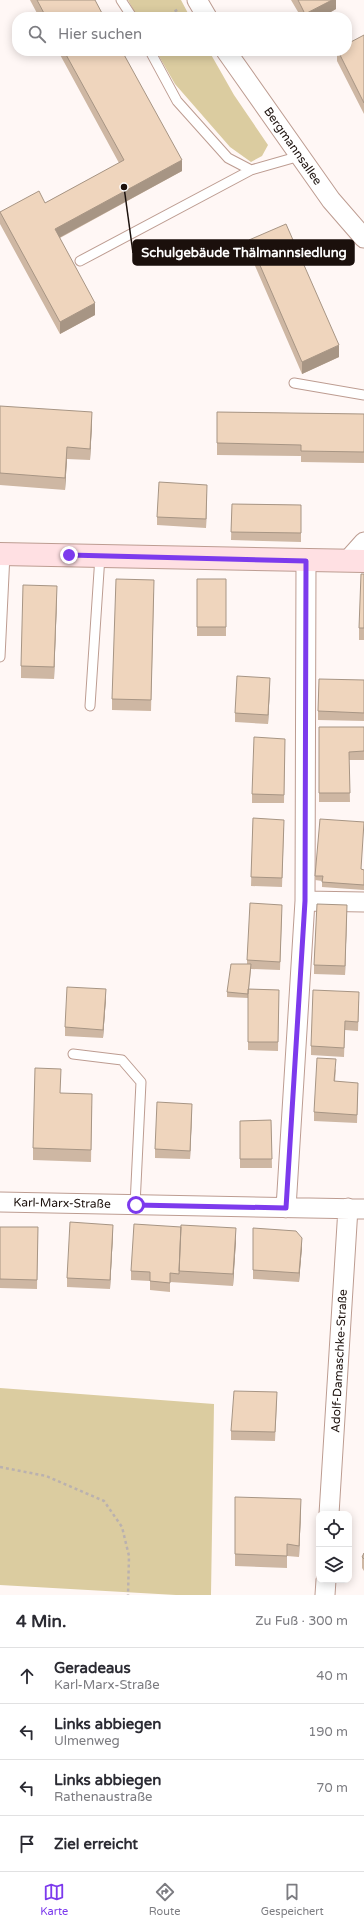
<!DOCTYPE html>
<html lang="de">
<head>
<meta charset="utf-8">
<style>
  body { margin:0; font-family:"Varela Round",sans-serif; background:#f7f7f7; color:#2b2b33 }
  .controls { position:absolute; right:12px; bottom:12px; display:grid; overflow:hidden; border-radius:8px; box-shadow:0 2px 10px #0003 }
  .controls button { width:36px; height:36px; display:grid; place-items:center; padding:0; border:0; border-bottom:1px solid #e1e1e2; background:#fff; color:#2b2b33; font:20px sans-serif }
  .stop { position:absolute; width:12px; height:12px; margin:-9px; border:3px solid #7c3aed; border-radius:50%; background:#fff }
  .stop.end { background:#7c3aed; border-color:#fff; box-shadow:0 1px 4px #0008 }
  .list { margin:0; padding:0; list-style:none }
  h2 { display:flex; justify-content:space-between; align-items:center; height:52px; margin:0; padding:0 16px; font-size:17px }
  h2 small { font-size:13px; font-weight:400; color:#7c7c81 }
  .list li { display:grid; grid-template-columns:26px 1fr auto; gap:12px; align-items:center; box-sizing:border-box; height:56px; padding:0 16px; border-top:1px solid #e1e1e2 }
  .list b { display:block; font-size:15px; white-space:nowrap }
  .list p { margin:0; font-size:13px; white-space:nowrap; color:#7c7c81 }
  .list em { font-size:13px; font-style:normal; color:#7c7c81 }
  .icon { flex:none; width:22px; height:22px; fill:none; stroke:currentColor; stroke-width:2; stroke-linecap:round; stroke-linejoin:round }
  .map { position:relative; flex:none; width:364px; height:1595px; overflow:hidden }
  .search { position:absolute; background:#fff; box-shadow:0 2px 10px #0003; left:12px; right:12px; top:12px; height:44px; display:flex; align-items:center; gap:10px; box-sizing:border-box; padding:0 14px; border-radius:16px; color:#7c7c81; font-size:15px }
  .sheet { height:276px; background:#fff }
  nav { display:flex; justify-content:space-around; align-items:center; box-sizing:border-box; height:56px; border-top:1px solid #e1e1e2; background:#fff; font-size:11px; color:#7c7c81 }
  nav a { display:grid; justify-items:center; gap:2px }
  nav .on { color:#7c3aed }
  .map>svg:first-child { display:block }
</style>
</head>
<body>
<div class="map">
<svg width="364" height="1595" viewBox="0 0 364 1595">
  <rect width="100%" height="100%" fill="#fff7f5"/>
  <path fill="#dbcca0" d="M128 0H181L190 17H137Z
    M156 51H209L234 95 268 145 262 156 251 162 230 147 175 84Z
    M0 1388 214 1404 211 1595H176L0 1585Z"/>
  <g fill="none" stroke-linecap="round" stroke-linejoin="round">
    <g stroke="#bd9c91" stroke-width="11">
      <path id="lane" d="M121 0 132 17
        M150 51 177 101 228 158 251 170 300 156
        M80 261 251 170
        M294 383 364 395
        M0 657 5 554
        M90 706 100 556
        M73 1054 122 1060 141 1082 135 1205"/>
    </g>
    <g stroke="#bd9c91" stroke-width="21">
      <path id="street" d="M197 0 207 17
        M226 51 331 200 364 238
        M347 561 364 542
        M305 901 364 902
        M0 1202 364 1209
        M286 1208 305 901 306 561
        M329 1514 348 1208
        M325 1595 326 1580"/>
    </g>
    <g stroke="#bd9c91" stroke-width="24">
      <path id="secondary" d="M0 554 364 561"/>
    </g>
    <path stroke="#bab1af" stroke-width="2.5" stroke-dasharray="3 3" stroke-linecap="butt" d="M164 17 179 9
      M0 1467 46 1476 104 1501 122 1527 129 1556 128 1595"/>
    <use href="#lane" stroke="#fff" stroke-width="9"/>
    <use href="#street" stroke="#fff" stroke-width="19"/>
    <use href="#secondary" stroke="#ffe0e3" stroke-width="22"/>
  </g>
  <path fill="#ceb7a3" d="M30 0H95L104 17H39Z
    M291 0H336V9L322 17H301Z
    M364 35V114L337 61V51H347Z
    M58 51H122L182 171 60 238 95 315 60 334 0 224V212L45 203 119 163Z
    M249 240 339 357 302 374 249 252Z
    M0 406 92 424 90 460 67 459 65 490 0 485Z
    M217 412 364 414V463L301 462V456L217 455Z
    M207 494 206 528 157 525V517Z
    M232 504 301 505V542L231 540Z
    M364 574V640H359V628Z
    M197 579H226V636H197Z
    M154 592 151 711 112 710V699Z
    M57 598 54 679 21 678V666Z
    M364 680V721L318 720V711Z
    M270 687 268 724 235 722V713Z
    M319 727H364V760H349L350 802H319Z
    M285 739 284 803H252V794Z
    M253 818 284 828 282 887 251 886Z
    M361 869 364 870V890L322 887V881L315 880V876Z
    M282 914 280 970 251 969 249 989 279 990 278 1051 248 1050V998L227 997V992L247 964V960Z
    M347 914 345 975 314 974V965Z
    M106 998 103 1038 65 1036V1027Z
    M359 1001 358 1031 345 1030 344 1057 311 1055V1046Z
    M336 1068 335 1082 358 1092 357 1123 314 1121V1112Z
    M61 1093 92 1106 91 1162 33 1160V1148Z
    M192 1113 190 1159 155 1158V1149Z
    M271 1120 272 1168H240V1121Z
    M0 1227H38L37 1289 0 1288Z
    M253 1228 302 1247 299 1282 253 1279Z
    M113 1234 110 1289 67 1287V1278Z
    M236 1240 233 1286 170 1282V1292L150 1290V1281L131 1280V1271Z
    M277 1401 275 1441 231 1440V1431Z
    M235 1497 301 1511 299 1557 287 1556V1568L235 1566Z
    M364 1553V1571L362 1568V1557Z"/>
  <path fill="#a79584" d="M332 0H336V9L322 17H305V14Z
    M182 160V171L55 240V229Z
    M95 303V315L60 334V322Z
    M339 345V357L302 374V362Z
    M92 412V424L90 460V449Z
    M67 447V459L65 490V478Z
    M207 485V494L206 528V519Z
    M57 586V598L54 679V667Z
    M270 678V687L268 724V715Z
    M347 905V914L345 975V966Z
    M106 989V998L103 1038V1030Z
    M192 1104V1113L190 1159V1151Z
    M113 1225V1234L110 1289V1280Z
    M236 1228V1240L233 1286V1274Z
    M302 1238V1247L299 1282V1273Z
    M301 1499V1511L299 1557V1546Z"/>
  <path fill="#efd5bd" stroke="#a79584" d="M37 0H95L104 17H46Z
    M298 0H332L305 14Z
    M364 35V103L338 51H347V44Z
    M64 51H122L182 160 55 229 95 303 60 322 0 212 39 191 45 203 124 160Z
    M286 224 339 345 302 362 249 240Z
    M0 406 92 412 90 449 67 447 65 478 0 473Z
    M217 412 364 414V452L301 451V445L217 443Z
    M159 482 207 485 206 519 157 517Z
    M232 504 301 505V533L231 532Z
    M361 574H364V628H359Z
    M116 579 154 580 151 700 112 699Z
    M197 579H226V627H197Z
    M23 585 57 586 54 667 21 666Z
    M237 676 270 678 268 715 235 713Z
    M319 679 364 680V713L318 711Z
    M319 727H364V751L349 752 350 793H319Z
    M254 737 285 739 284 795 252 794Z
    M253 818 284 820 282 878 251 877Z
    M320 819 364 822 361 869 364 870V885L322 882 323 876H315Z
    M250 903 282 905 280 962 247 960Z
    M317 904 347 905 345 966 314 965Z
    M231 964H251L248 994 227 992Z
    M67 987 106 989 103 1030 65 1027Z
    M248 989 279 990 278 1042H248Z
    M313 990 359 992 358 1022 345 1021 344 1048 311 1046Z
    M317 1058 336 1059 334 1081 358 1083 357 1115 314 1112Z
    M35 1068 61 1069 60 1093 92 1094 91 1150 33 1148Z
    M157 1102 192 1104 190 1151 155 1149Z
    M271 1120 272 1159H240V1121Z
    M70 1222 113 1225 110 1280 67 1278Z
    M134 1224 181 1227 179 1274 170 1273V1283L150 1281V1272L131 1271Z
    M181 1225 236 1228 233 1274 179 1271Z
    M0 1227H38L37 1280 0 1279Z
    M253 1228 296 1231 302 1238 299 1273 253 1270Z
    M234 1391 277 1392 275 1432 231 1431Z
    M235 1497 301 1499 299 1546 287 1544V1556L235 1554Z
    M364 1553V1559L362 1557Z"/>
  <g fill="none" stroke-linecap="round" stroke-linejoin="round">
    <path stroke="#7c3aed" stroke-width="5" d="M69 555 306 561 305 901 286 1208 136 1205"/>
  </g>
  <g text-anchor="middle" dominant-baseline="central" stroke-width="3.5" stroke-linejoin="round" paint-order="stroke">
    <g font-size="12" fill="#1b100c" stroke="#fff">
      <text transform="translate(293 146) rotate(55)">Bergmannsallee</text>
      <text transform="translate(62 1203) rotate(1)">Karl-Marx-Straße</text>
      <text transform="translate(339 1361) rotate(-87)">Adolf-Damaschke-Straße</text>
    </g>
  </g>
  <path fill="none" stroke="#1b100c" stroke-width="1.5" d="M124 187L133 253"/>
  <circle fill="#1b100c" stroke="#fff" stroke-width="1.5" cx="124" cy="187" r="4"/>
  <rect fill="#1b100c" stroke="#1b100c" stroke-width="1.5" x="133" y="240" width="221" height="25" rx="4"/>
  <g font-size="13" text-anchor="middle" font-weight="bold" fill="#fff">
    <text x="244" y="257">Schulgebäude Thälmannsiedlung</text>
  </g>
</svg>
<div class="controls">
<button><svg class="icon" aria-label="locate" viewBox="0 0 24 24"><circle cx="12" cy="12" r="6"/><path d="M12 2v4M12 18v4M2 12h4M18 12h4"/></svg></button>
<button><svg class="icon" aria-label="layers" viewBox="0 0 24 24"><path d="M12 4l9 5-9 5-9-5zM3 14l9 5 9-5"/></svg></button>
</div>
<div class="stop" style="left:136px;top:1205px"></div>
<div class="stop end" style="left:69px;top:555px"></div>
<div class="search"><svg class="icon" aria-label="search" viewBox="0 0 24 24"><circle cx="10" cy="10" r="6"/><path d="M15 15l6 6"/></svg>Hier suchen</div>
</div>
<section class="sheet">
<h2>4 Min.<small>Zu Fuß · 300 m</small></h2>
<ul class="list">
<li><svg class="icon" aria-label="ahead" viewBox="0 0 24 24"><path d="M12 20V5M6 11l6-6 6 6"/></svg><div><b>Geradeaus</b><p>Karl-Marx-Straße</p></div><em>40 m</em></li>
<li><svg class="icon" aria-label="left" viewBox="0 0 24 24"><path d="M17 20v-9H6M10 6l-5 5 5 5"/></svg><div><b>Links abbiegen</b><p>Ulmenweg</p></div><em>190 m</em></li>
<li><svg class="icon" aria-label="left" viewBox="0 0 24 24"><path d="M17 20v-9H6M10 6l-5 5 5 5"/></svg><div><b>Links abbiegen</b><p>Rathenaustraße</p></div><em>70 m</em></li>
<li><svg class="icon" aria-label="arrive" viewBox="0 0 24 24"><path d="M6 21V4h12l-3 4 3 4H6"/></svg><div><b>Ziel erreicht</b></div></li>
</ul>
</section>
<nav>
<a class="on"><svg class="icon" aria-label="map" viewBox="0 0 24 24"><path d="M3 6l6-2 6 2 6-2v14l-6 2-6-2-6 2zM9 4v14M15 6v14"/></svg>Karte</a>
<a><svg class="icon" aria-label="directions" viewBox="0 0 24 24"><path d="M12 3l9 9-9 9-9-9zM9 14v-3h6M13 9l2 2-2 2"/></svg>Route</a>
<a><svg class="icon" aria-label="saved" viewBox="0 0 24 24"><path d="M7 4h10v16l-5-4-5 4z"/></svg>Gespeichert</a>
</nav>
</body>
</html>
